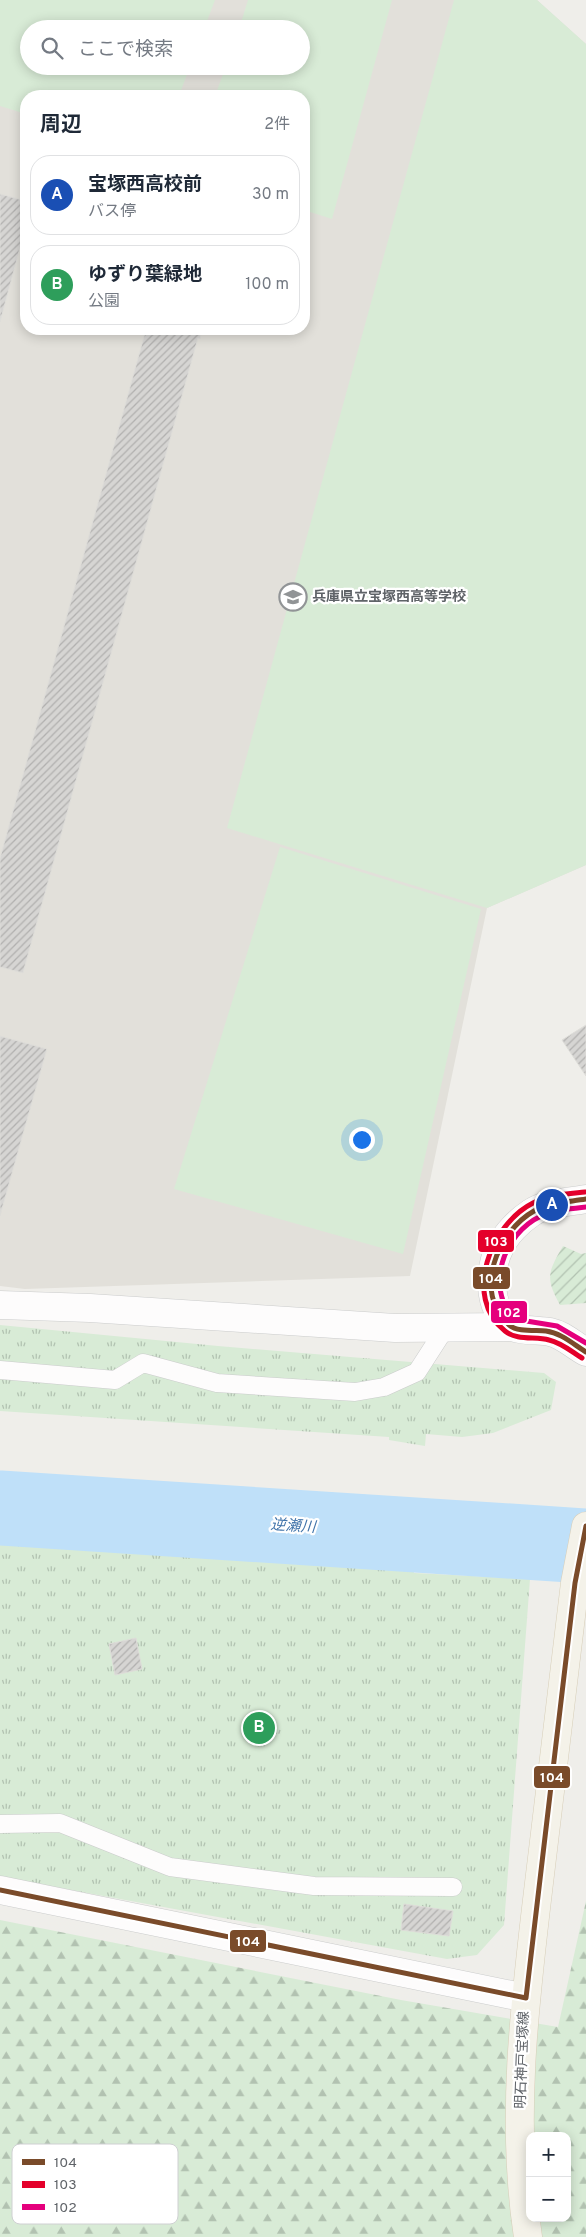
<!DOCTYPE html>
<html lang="ja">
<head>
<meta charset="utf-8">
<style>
  body { margin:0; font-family:Overpass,"Noto Sans JP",sans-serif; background:#f2f2f3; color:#1f2937 }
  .controls { position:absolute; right:15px; bottom:15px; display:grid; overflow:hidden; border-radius:10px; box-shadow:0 2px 12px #0003 }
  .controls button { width:45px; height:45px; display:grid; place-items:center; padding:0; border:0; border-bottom:1px solid #e0e1e3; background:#fff; color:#1f2937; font:25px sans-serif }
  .you { position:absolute; left:361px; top:1139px; width:18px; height:18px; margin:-12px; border:4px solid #fff; border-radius:50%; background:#1a73e8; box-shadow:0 0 0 8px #1a73e833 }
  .badge { display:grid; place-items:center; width:32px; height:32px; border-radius:50%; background:#db2777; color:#fff; font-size:16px; font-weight:700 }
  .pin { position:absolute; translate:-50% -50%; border:2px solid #fff; box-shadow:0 1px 5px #0006 }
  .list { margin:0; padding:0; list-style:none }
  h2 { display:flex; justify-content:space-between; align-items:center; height:65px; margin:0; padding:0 20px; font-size:21px }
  h2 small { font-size:16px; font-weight:400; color:#747a83 }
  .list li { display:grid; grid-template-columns:32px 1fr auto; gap:15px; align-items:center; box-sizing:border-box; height:80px; margin:0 10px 10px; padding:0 10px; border:1px solid #e0e1e3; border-radius:20px }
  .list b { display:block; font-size:19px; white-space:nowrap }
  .list p { margin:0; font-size:16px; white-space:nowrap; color:#747a83 }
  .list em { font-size:16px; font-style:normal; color:#747a83 }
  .icon { flex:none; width:28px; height:28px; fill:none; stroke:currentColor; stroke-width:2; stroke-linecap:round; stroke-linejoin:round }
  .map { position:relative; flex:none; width:586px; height:2237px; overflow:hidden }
  .search { position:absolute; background:#fff; box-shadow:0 2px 12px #0003; left:20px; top:20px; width:290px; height:55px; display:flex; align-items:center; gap:12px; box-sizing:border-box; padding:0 18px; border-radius:28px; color:#747a83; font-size:19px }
  .panel { position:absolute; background:#fff; box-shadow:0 2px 12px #0003; left:20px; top:90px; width:290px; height:245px; border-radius:20px }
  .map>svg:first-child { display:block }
</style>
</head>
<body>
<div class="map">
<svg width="586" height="2237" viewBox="0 0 586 2237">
  <defs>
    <pattern id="grass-tufts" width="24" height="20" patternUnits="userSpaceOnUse" patternTransform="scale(1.25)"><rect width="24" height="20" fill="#d8ebd6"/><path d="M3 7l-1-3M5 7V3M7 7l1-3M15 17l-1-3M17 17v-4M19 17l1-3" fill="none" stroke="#b2c2b1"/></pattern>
    <pattern id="forest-firs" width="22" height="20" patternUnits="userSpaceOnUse" patternTransform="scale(1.25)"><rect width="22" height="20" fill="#d8ebd6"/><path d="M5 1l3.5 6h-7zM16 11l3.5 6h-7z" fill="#b2c2b1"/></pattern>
    <pattern id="garden-furrows" width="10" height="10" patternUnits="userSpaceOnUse" patternTransform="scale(1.25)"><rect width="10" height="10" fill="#d8ebd6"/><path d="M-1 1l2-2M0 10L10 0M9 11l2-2" fill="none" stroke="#b2c2b1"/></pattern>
    <pattern id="building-hatch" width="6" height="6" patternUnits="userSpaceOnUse" patternTransform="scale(1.25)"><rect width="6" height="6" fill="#d6d5d3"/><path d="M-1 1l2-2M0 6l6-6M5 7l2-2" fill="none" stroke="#b1b0af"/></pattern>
  </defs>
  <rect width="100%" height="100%" fill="#efeeea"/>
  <path fill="#e2e0da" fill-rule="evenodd" d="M0 0H537L586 44V865L487 908 410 1276 25 1289 0 1286ZM29 29H301V66H29ZM26 96H304V329H26Z"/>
  <path fill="url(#grass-tufts)" d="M0 1325 218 1346 544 1373 556 1382 551 1410 493 1433 462 1437 426 1434 425 1446 389 1440V1437L0 1411Z
    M0 1537 414 1565V1573L530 1579 504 1925 477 1955 447 1959 0 1877Z"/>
  <path fill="url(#forest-firs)" fill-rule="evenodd" d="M586 1901V2237H0V1920L401 2000 558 2027ZM530 2136H567V2218H530Z"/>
  <path fill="url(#garden-furrows)" d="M563 1246 581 1254 586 1253V1303L560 1305C545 1278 548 1272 563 1246Z"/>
  <path fill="#d8ebd6" d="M0 0H215L204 29H29V66H190L179 96H26V114L0 106Z
    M248 0H392L332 219 304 210V96H215L226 66H301V29H239Z
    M454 0H537L586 44V865L487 908 227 828Z
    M280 847 481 909 403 1254 174 1189Z"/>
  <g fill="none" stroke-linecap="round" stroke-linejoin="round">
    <path stroke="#bfe0f9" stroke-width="75" d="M0 1508 586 1546"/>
  </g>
  <path fill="url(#building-hatch)" stroke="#deddd9" d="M0 194 26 201V226L0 322Z
    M146 329H202L200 339 198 338 23 973 0 967V858Z
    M586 1025V1076L562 1040Z
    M0 1036 47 1049 0 1216Z
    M136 1638 142 1669 115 1675 109 1644Z
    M404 1904 453 1911 449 1936 401 1930Z"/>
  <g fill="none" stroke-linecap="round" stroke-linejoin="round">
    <g stroke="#cbcccc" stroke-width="19">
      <path id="lane" d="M0 1370 115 1380 143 1363 217 1383 355 1392 384 1387 417 1372 446 1327
        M0 1824 60 1823 170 1867 314 1886 453 1887"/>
    </g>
    <g stroke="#cbcccc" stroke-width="29">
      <path id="street" d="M586 1199C569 1202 545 1203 531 1213 519 1221 506 1234 500 1247 488 1271 488 1306 509 1325 515 1331 540 1330 550 1332 564 1335 573 1345 586 1352
        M0 1305 90 1308 395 1328 510 1327
        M0 1890 526 1998"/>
    </g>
    <g stroke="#d7ceb8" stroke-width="29">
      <path id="primary" d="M528 2237C510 2120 525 2000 539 1883 551 1783 563 1683 575 1583L586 1526"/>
    </g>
    <use href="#lane" stroke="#fdfcfc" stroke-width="18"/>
    <use href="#street" stroke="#fdfcfc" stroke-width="28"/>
    <use href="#primary" stroke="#f4f2e9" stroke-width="28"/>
    <g stroke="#fff" stroke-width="9">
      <path id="bus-1" d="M586 1199C569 1202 550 1202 534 1211 498 1231 472 1292 509 1325 517 1332 535 1330 546 1331 561 1333 573 1344 586 1352
        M0 1890 526 1998 575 1583 586 1526"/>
    </g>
    <g stroke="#fff" stroke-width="9">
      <path id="bus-2" d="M582 1358C572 1352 562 1343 549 1340 536 1336 517 1341 505 1331 462 1297 491 1224 533 1203 549 1195 568 1194 585 1192"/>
    </g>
    <g stroke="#fff" stroke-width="9">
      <path id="bus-3" d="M586 1207C571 1209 555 1209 541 1216 503 1234 485 1287 514 1319L557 1326 586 1343"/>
    </g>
    <use href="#bus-1" stroke="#7a4b2a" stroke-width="5"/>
    <use href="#bus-2" stroke="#e4002b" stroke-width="5"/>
    <use href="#bus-3" stroke="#e5007d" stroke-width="5"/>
  </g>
  <defs>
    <g id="school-ring" transform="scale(1.4375)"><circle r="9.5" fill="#fff" stroke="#919496" stroke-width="1.5"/><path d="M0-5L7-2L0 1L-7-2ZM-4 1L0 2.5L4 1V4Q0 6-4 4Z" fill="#919496"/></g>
  </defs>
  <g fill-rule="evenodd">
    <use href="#school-ring" x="293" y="597"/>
  </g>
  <g text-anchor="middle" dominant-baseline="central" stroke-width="4.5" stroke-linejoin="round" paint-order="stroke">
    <g font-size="14" font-weight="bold" fill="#5f6368" stroke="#fff" text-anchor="start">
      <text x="312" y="597">兵庫県立宝塚西高等学校</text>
    </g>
    <g font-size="14" fill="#5f6368" stroke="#fff">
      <text transform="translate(523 2060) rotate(-88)">明石神戸宝塚線</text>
    </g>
    <g font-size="15" font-style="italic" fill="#4174aa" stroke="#fff">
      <text transform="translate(293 1527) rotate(4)">逆瀬川</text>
    </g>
  </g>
  <rect x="12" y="2144" width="166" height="80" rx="8" fill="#fff" stroke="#cfd0d2" stroke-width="1"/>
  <rect x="22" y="2159" width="23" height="6" fill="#7a4b2a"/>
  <rect x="22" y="2181" width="23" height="7" fill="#e4002b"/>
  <rect x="22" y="2204" width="23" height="6" fill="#e5007d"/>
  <g font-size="14" fill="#5f6368">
    <text x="54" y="2167">104</text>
    <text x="54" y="2189">103</text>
    <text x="54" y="2212">102</text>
  </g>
  <g stroke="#fff" stroke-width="2">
    <rect x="477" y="1229" width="38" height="24" rx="5" fill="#e4002b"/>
    <rect x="472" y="1266" width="39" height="24" rx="5" fill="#7a4b2a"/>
    <rect x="490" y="1300" width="38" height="24" rx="5" fill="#e5007d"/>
    <rect x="533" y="1765" width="38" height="24" rx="5" fill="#7a4b2a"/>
    <rect x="229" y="1929" width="38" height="24" rx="5" fill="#7a4b2a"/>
  </g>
  <g font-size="14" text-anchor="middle" font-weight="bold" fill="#fff">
    <text x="496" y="1246">103</text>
    <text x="491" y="1283">104</text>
    <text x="509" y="1317">102</text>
    <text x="552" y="1782">104</text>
    <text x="248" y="1946">104</text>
  </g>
</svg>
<div class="controls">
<button>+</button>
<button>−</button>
</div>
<div class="you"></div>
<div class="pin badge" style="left:552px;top:1205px;background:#1a4fb4">A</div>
<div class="pin badge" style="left:259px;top:1728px;background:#2e9e5b">B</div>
<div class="search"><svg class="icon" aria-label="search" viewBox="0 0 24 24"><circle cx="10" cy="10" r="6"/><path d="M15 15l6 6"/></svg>ここで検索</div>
<section class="panel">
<h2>周辺<small>2件</small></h2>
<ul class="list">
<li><span class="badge" style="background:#1a4fb4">A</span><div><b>宝塚西高校前</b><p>バス停</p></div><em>30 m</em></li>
<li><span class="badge" style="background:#2e9e5b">B</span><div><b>ゆずり葉緑地</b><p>公園</p></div><em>100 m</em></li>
</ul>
</section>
</div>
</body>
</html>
